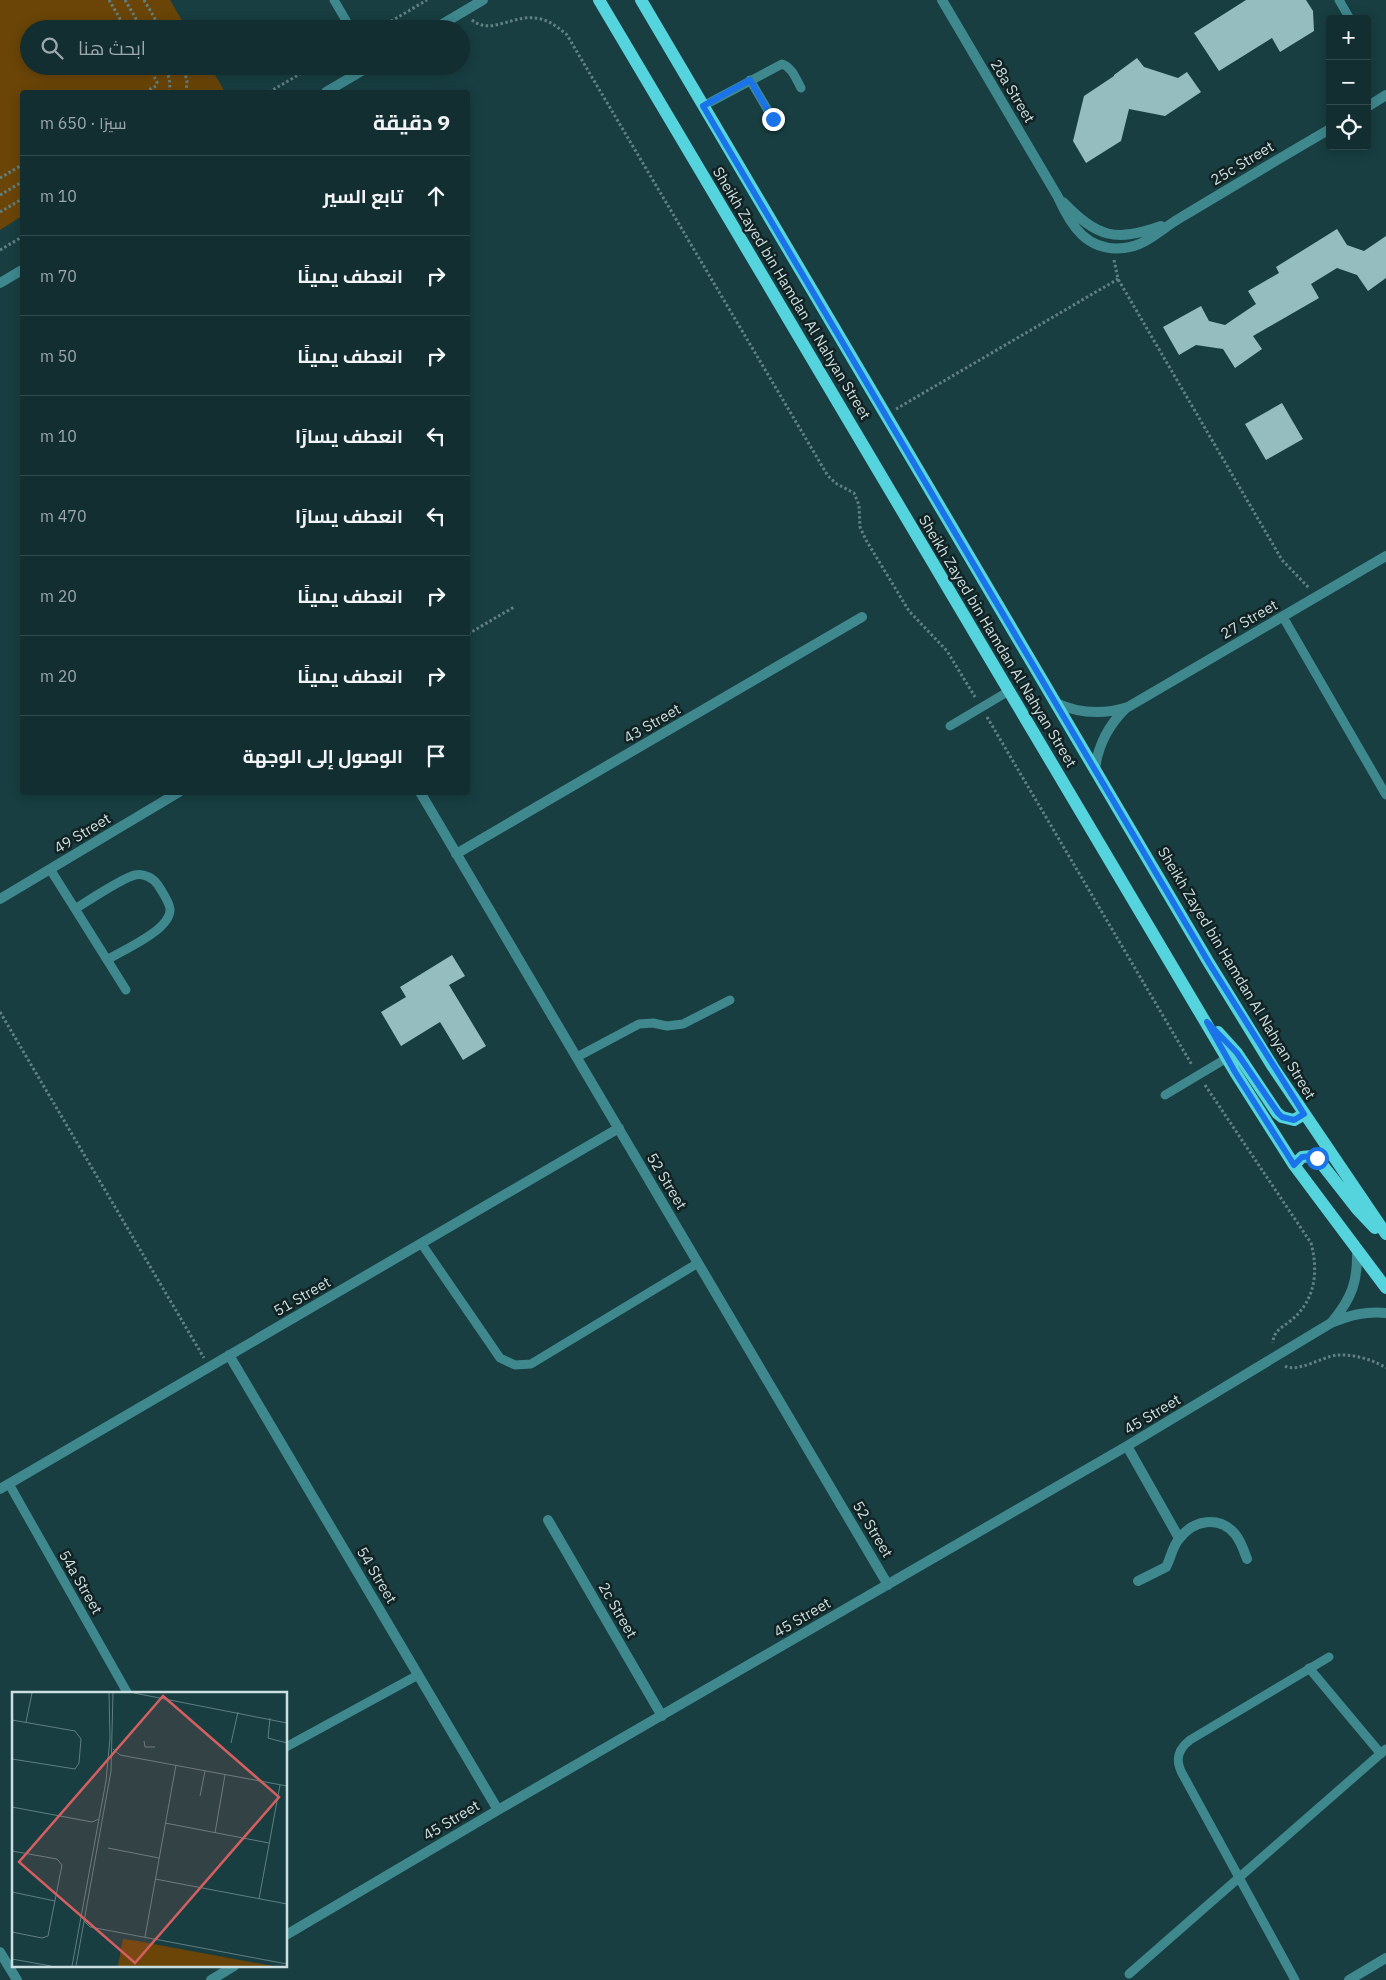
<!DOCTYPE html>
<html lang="ar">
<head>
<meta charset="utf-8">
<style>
  body { margin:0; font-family:"IBM Plex Sans",Cairo,sans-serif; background:#1b3639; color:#f1f3f6; direction:rtl }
  .controls { position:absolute; right:15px; top:15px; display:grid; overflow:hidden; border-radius:5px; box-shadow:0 2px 12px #0003 }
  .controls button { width:45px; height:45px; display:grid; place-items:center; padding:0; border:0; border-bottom:1px solid #314a4d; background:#122e31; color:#f1f3f6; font:25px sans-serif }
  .stop { position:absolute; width:15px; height:15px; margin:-11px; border:4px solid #1a73e8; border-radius:50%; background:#fff }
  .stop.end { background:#1a73e8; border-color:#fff; box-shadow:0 1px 5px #0008 }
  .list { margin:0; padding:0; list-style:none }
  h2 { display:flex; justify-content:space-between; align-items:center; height:65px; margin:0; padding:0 20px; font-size:21px }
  h2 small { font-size:16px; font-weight:400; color:#9ca8ab }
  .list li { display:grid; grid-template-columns:32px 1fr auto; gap:15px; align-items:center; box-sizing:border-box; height:80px; padding:0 20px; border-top:1px solid #314a4d }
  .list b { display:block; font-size:19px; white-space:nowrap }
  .list em { font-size:16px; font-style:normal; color:#9ca8ab }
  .icon { flex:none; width:28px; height:28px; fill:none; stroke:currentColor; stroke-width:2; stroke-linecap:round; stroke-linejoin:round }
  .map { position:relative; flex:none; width:1386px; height:1980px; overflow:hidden; direction:ltr }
  .search { position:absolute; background:#122e31; box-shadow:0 2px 12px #0003; left:20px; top:20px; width:450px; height:55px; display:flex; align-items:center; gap:12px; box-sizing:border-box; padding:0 18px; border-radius:28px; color:#9ca8ab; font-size:19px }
  .panel { position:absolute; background:#122e31; box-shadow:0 2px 12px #0003; left:20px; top:90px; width:450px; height:705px; border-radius:5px; direction:rtl }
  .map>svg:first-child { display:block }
</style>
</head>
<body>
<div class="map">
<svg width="1386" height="1980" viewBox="0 0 1386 1980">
  <rect width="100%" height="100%" fill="#183e41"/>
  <path fill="#6a4507" d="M0 0H170L187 29H29V66H210L225 92H22V216L0 230Z"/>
  <path fill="#95bdc0" d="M1246 0H1306L1313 11 1314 31 1280 52 1272 38 1219 71 1194 33Z
    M1137 58 1144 67 1178 78 1187 72 1201 92 1165 116 1129 109 1121 141 1086 163 1073 141 1084 96 1114 76V75Z
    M1337 229 1347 245 1364 251 1386 236V278L1368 291 1357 275 1337 268 1311 284 1319 298 1253 336 1262 349 1235 368 1223 349 1196 345 1179 355 1163 327 1201 306 1209 321 1225 325 1256 304 1248 291 1279 273 1276 267Z
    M1282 403 1303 439 1266 460 1245 424Z
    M452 955 465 976 449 985 486 1046 463 1060 440 1022 401 1046 381 1012 406 997 400 987Z"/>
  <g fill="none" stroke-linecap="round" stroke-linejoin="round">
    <path stroke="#628083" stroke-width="3" stroke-dasharray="2.5 2.5" stroke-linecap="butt" d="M109 0 126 29
      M125 0 142 29
      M144 0 161 29
      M472 20C492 37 517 10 544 20 553 23 560 29 567 35L828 476 837 484 854 493 859 505 860 527 866 540 909 611 947 651 975 697
      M378 29 427 0
      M164 66C169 76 171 82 169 92
      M183 66 187 81 186 92
      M145 92 156 86 157 82 148 66
      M269 92 314 66
      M0 178 22 165
      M0 195 22 182
      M0 212 22 199
      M0 250 22 237
      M1114 260 1118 279 1282 560 1309 588
      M896 409 1118 279
      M468 634 514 607
      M987 717 1192 1065
      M0 1012 204 1358
      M1205 1085 1311 1243C1319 1273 1315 1302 1289 1322 1281 1328 1273 1332 1273 1343
      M1285 1366C1297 1373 1322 1357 1337 1355 1353 1354 1372 1359 1386 1368"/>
    <path stroke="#3e888e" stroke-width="9" d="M334 0 351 29
      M1339 0 1350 19
      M750 80 773 119
      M703 106 782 64C792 67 796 79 801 88
      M1283 617 1386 795
      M950 726 1009 691
      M50 869 126 990
      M75 909C88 901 122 878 135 875 144 873 153 878 158 885 162 892 169 901 170 909 171 930 123 950 107 960
      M577 1057 639 1024 653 1023 667 1026 683 1024 730 1000
      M1165 1095 1227 1058
      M421 1243 500 1358 515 1365 531 1364 698 1263
      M9 1484 128 1694
      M1309 1668 1381 1754
      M286 1747 418 1675
      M1129 1974 1386 1749
      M1295 1980 1183 1775C1175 1761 1177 1750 1190 1740L1329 1657"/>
    <path stroke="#3e888e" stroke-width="10" d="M942 0 1058 197C1071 226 1087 252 1124 248 1146 246 1161 229 1180 218 1230 188 1280 158 1330 129
      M434 29 483 0
      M326 92 370 66
      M1367 107 1386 95
      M1063 202C1098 238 1115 242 1161 226
      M0 283 22 270
      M1056 703C1080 714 1103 715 1128 707L1386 556
      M1095 769C1098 745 1108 726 1125 709
      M420 792 888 1585
      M456 854 862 617
      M0 899 179 792
      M1332 1322C1352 1298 1358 1281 1357 1250
      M229 1355 498 1810
      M1127 1446 1179 1538
      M0 1489 619 1128
      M548 1520 662 1716
      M1138 1581 1166 1567C1171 1558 1172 1547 1179 1539 1193 1520 1219 1515 1235 1534 1241 1541 1244 1551 1247 1559
      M286 1935 498 1810 1127 1446 1331 1323C1350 1315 1366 1311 1386 1313
      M0 1952 17 1980
      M211 1980 234 1966
      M1349 1980 1386 1958"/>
    <path stroke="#55d4dd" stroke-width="12" d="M599 0 1235 1072 1294 1165 1386 1288
      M641 0 1209 963 1273 1067 1386 1234
      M1218 1032 1237 1053 1277 1113 1282 1117 1294 1120 1304 1114
      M1294 1165 1302 1157 1312 1156 1317 1158 1357 1209 1375 1228"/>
  </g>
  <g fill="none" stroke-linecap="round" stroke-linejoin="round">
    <path stroke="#1a73e8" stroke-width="6" d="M773 119 750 80 703 106 1209 963 1304 1114 1294 1120 1282 1117 1278 1113 1237 1053 1207 1022 1235 1072 1294 1165 1302 1157 1312 1156 1317 1158"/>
  </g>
  <g text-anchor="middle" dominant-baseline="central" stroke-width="5" stroke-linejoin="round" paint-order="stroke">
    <g font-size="15" fill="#cbdfe1" stroke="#122223">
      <text transform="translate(1013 91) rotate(59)">28a Street</text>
      <text transform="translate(1242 163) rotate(-31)">25c Street</text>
      <text transform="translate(792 293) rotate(59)">Sheikh Zayed bin Hamdan Al Nahyan Street</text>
      <text transform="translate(1249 619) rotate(-30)">27 Street</text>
      <text transform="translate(998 641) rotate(59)">Sheikh Zayed bin Hamdan Al Nahyan Street</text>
      <text transform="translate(652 723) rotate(-30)">43 Street</text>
      <text transform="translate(82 833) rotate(-31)">49 Street</text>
      <text transform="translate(1237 973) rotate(59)">Sheikh Zayed bin Hamdan Al Nahyan Street</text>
      <text transform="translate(667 1181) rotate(59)">52 Street</text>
      <text transform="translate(302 1296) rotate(-30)">51 Street</text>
      <text transform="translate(1152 1414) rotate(-31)">45 Street</text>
      <text transform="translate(873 1529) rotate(59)">52 Street</text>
      <text transform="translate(377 1575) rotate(59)">54 Street</text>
      <text transform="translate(81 1582) rotate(60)">54a Street</text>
      <text transform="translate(618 1610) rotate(60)">2c Street</text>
      <text transform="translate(802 1617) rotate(-30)">45 Street</text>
      <text transform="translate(451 1820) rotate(-31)">45 Street</text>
    </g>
  </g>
  <g transform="translate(12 1692)">
    <rect width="275" height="275" fill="#183e41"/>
    <path d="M111 247 125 249 261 274H106Z" fill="#6a4507"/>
    <path fill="none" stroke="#607e81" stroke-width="1" d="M122 1 275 31M258 26 256 46 275 51M0 28 63 39 69 47 67 71 63 77 0 67M14 30 20 1M132 49 133 55H143M219 51 226 20M101 57 108 63 275 94M188 104 193 79M0 115 80 130 87 127M153 131 257 151M203 141 213 83M96 156 147 166M0 159 45 167 50 173 36 244 30 246 0 240M143 187 275 212M0 200 43 209M247 207 268 93M72 229 78 235 275 272M133 245 164 73M0 267 39 274M60 274 94 89 98 46 97 1M64 274 99 79 101 1"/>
    <path fill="#d35f60" fill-opacity="0.15" stroke="#d35f60" stroke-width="2.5" d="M151 4 267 105 123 271 7 170Z"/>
    <rect width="275" height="275" fill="none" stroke="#cbdfe1" stroke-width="2.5"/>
  </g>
</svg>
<div class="controls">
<button>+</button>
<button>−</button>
<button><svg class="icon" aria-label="locate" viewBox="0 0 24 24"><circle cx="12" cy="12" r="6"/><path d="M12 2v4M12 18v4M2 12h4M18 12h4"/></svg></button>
</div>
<div class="stop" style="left:1317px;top:1158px"></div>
<div class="stop end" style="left:773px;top:119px"></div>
<div class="search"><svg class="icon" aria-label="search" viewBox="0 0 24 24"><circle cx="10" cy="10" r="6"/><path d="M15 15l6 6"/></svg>ابحث هنا</div>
<section class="panel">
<h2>9 دقيقة<small>سيرًا · 650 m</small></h2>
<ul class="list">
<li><svg class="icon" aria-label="ahead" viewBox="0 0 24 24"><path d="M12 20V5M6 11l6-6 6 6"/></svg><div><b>تابع السير</b></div><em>10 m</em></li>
<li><svg class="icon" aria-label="right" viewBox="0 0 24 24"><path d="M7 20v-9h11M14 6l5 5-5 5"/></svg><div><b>انعطف يمينًا</b></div><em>70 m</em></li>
<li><svg class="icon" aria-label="right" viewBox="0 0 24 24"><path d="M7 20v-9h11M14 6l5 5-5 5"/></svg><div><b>انعطف يمينًا</b></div><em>50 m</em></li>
<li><svg class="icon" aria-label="left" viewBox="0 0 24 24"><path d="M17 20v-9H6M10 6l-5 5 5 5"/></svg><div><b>انعطف يسارًا</b></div><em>10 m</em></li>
<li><svg class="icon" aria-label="left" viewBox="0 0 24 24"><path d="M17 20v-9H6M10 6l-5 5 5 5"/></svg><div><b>انعطف يسارًا</b></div><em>470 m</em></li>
<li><svg class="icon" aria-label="right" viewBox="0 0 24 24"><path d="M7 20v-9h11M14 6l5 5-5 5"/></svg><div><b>انعطف يمينًا</b></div><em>20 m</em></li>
<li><svg class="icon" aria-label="right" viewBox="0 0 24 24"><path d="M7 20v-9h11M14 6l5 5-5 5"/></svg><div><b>انعطف يمينًا</b></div><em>20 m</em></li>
<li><svg class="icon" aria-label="arrive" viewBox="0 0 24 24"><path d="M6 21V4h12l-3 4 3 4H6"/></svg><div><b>الوصول إلى الوجهة</b></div></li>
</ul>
</section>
</div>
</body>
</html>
